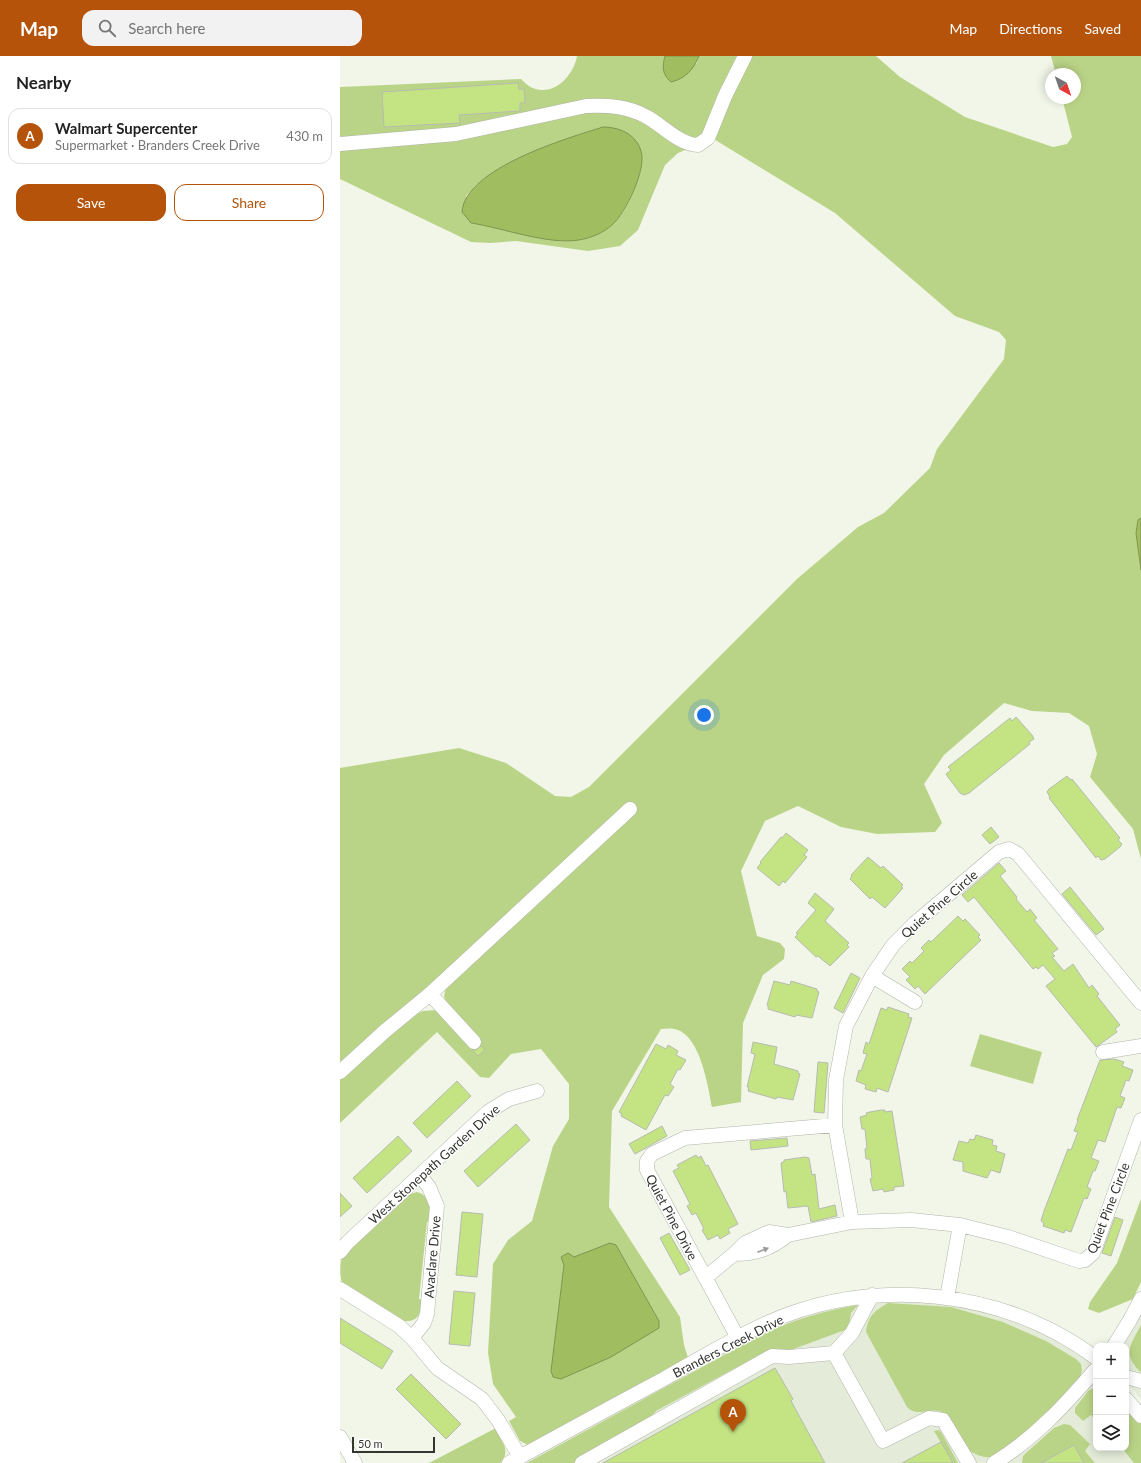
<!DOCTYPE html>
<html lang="en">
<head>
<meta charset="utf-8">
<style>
  body { margin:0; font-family:Lato,sans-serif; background:#f2f2f2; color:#222 }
  .controls { position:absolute; right:12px; bottom:12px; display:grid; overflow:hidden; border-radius:8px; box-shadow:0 2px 10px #0003 }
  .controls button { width:36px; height:36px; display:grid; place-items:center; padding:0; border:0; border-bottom:1px solid #e0e0e0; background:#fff; color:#222; font:20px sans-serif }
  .compass { position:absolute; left:705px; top:12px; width:36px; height:36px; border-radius:50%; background:#fff; box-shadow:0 2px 10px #0003; rotate:140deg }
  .scale { position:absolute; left:12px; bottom:10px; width:83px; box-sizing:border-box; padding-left:4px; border:2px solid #333530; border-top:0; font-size:11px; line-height:14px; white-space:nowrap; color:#333530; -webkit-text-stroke:3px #fff; paint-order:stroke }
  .you { position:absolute; left:364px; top:659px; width:14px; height:14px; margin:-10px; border:3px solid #fff; border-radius:50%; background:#1a73e8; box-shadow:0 0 0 6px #1a73e833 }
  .badge { display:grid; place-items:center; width:26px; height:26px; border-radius:50%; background:#b45309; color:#fff; font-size:13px; font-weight:700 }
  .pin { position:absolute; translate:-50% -33px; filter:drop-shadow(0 1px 2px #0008) }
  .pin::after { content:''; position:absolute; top:21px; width:14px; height:12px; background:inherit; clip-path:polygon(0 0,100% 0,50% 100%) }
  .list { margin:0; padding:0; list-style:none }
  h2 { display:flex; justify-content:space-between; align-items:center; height:52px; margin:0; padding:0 16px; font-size:17px }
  h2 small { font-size:13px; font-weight:400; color:#767676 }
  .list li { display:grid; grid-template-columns:26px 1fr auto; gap:12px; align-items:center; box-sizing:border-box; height:56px; margin:0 8px 8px; padding:0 8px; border:1px solid #e0e0e0; border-radius:12px }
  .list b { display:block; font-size:15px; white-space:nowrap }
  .list p { margin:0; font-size:13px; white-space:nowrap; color:#767676 }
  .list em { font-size:13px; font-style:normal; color:#767676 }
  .actions { display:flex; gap:8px; padding:12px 16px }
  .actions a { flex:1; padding:9px 0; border:1px solid #b45309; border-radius:12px; text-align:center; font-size:14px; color:#b45309 }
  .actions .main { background:#b45309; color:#fff }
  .icon { flex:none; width:22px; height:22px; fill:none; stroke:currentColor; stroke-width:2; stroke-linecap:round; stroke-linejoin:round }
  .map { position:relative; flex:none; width:801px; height:1407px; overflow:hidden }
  header { display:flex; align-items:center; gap:24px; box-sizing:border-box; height:56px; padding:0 20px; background:#b45309; color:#fff }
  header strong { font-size:19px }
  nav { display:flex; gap:22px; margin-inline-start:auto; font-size:14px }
  .search { width:280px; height:36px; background:#f2f2f2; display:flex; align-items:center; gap:10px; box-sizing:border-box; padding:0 14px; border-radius:12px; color:#767676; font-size:15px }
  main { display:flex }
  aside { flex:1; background:#fff }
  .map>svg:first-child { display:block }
</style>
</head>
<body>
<header>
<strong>Map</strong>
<div class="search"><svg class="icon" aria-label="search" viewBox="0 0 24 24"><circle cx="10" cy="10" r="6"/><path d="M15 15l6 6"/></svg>Search here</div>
<nav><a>Map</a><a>Directions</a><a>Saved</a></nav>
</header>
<main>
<aside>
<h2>Nearby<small></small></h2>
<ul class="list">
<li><span class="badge">A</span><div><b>Walmart Supercenter</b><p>Supermarket · Branders Creek Drive</p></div><em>430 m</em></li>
</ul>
<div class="actions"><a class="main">Save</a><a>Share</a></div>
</aside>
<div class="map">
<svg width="801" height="1407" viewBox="0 0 801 1407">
  <rect width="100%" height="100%" fill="#f1f6e9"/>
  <path fill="#e4ecd9" d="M532 1239 655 1252 756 1302V1392H786V1333L801 1349V1407H182L398 1282 461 1255Z
    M801 1244V1343L786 1326V1290H774Z"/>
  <path fill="#bad487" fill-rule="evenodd" d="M237 0H325C322 11 322 18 331 26L357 7 359 0H536L560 21 625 61 713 91 727 88 732 81 722 42H735V18H716L711 0H801V803L793 773 750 721 757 698 749 670 729 657 692 655 664 647 604 699 584 728 602 767 595 776 537 778 501 771 458 750 425 765 401 815 417 880 440 887 445 893 444 903 423 919 403 967 401 1046 372 1051C368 1030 360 977 334 973 330 972 325 973 321 973L272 1055 269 1151 340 1261 344 1289 349 1305 188 1389 180 1385 169 1365 176 1361 153 1328 148 1297 153 1208 168 1184 192 1165 213 1090 229 1063V1028L201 993 171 998 149 1022 140 1021 97 976 0 1067V1024L69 961 83 955 98 954 106 947 104 940 107 928 0 1013V712L119 692 166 707 215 740 231 741 249 731 457 523 518 471 544 457 590 412 597 393 664 303 666 284 659 276 615 260 495 157 372 82 338 97 325 109 298 174 280 190 248 195 176 185 150 187 131 186 0 123V31L181 23C184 26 189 31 193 32 214 41 234 19 237 0ZM163 110 301 111C296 127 291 146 281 159 246 205 178 174 131 167L126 140 136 129Z
    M640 978 702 996 693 1028 630 1010Z
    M77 1136C90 1139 89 1152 91 1164L87 1166 79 1243 82 1244C81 1257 79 1266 64 1265L2 1226C0 1222 0 1210 1 1205 12 1184 52 1154 70 1138Z
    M801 1143V1226L793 1243 759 1257 748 1253 750 1246 777 1207Z
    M548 1247 611 1251 663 1266 706 1285 736 1303 741 1308 742 1314 740 1322C719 1344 699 1364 677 1383 671 1388 665 1395 658 1399 650 1404 636 1400 629 1394 618 1385 616 1366 603 1357 591 1349 578 1363 567 1351L526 1276C527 1261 535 1254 548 1247Z
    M518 1249 511 1257 509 1270 505 1274 448 1295 425 1296 316 1355 304 1368 234 1407H187L417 1281C450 1265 482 1255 518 1249Z
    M801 1269V1317C782 1297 790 1290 801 1269Z
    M756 1331V1364L751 1359 743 1365 735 1357V1352L749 1334Z
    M786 1349 801 1366V1407H794L782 1392H786Z
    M724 1368 730 1369 750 1388 745 1395 755 1407H682L683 1400 686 1397 714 1372Z
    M156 1372C161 1383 172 1397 160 1407H89Z
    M598 1374 601 1376 618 1407H613L594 1375Z"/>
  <path fill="#a0be5f" stroke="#7f9551" d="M325 0H359C354 13 345 23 331 26 322 18 322 11 325 0Z
    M263 71C279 71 296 78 301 95 307 112 286 157 272 169 263 177 251 182 239 184 208 189 163 172 131 167L122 156C125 112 228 82 263 71Z
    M801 462V514L796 477 798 464Z
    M270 1187 276 1189 319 1265V1272L271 1301 221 1323 213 1321 211 1315 224 1209 221 1201 228 1197 234 1201Z"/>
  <path fill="#c4e484" stroke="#b6bbaf" d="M178 27 179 33H184L185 47H180V55L119 59 120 67 44 71 42 36Z
    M676 661 692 679 694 683 689 686 690 688 629 737 624 739 620 737 608 721 606 718 611 714 608 711 670 662 672 665Z
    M727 720 731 724 732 723 780 782 778 784 782 788 780 791 765 803 761 804 758 800 756 802 709 742 710 741 707 736 709 733Z
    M651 771 659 781 650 788 642 779Z
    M446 777 468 794 464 799 467 801 445 827 443 825 439 830 417 812 421 807 420 806 441 781 442 782Z
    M528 801 541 812 543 810 563 829 561 831 563 832 545 852 532 841 530 843 510 823 512 820 511 819Z
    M659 807 666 815 660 820 677 841 676 843 687 856 690 853 697 862 694 864 718 893 712 897 715 900 712 901 724 915 733 908 749 932 752 929 759 938 757 940 780 969 775 973 777 976 756 991 706 930 715 923 703 909 698 913 696 911 693 913 634 841 628 846 622 839Z
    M730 831 764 873 756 879 722 838Z
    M475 837 494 853 485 865 509 887 507 889 509 891 490 910 478 900 476 901 455 881 458 878 456 877 476 854 468 847Z
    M618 860 623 865 625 863 640 879 638 881 641 884 585 938 578 930 575 933 566 924 570 921 562 913 570 905 572 907 584 895 581 892 589 884 591 886Z
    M511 917 520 922 503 957 494 952Z
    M434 925 450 929 451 925 477 933V935L479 936 472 962 456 959 455 961 428 953V949H427Z
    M548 951 569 958 568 961 572 962 548 1036 537 1032 536 1036 525 1033 526 1029 516 1025 519 1014 521 1015 527 998 523 997 526 986 529 988 541 952 547 954Z
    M413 986 437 991 434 1008 458 1015V1017L460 1018 453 1044 437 1041 436 1043 408 1035 409 1031H407L415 998 411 997Z
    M316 988 326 993 328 989 338 995 336 999 346 1004 340 1014 338 1013 330 1028 334 1031 328 1040 325 1039 306 1074 281 1060 282 1058 279 1056Z
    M141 990 145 994 138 1000 132 994H136Z
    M774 1003 784 1006 782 1010 793 1014 789 1025 786 1024 780 1040 785 1042 781 1052 777 1051 765 1086 758 1084 751 1102 759 1105 755 1115H753L747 1131 751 1133 747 1143 744 1142 731 1176 725 1174 724 1177 703 1170 704 1167 701 1165 704 1155 728 1093 731 1094 738 1076 734 1075 738 1065 737 1064 760 1004Z
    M478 1006 488 1007 484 1057 474 1056Z
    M117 1025 131 1040 87 1082 73 1067Z
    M541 1054H545V1056L552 1055 564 1130 554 1131V1134L544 1136 543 1133 533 1135 530 1123 532 1122 530 1103H526L525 1093 527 1092 525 1073H522L520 1061 527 1059 526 1057 530 1056Z
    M176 1068 190 1084 138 1131 124 1115Z
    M322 1070 327 1080 295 1098 289 1088Z
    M636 1079 653 1084 652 1089 657 1090 656 1095 665 1098 660 1117 651 1114 647 1122 623 1115V1106L613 1104 619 1085 628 1087 630 1083 634 1084Z
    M58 1080 72 1095 27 1137 13 1122Z
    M447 1082 448 1090 411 1094 410 1085Z
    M356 1099 358 1102 361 1100 366 1110 368 1109 398 1168 388 1173 390 1177 380 1183 378 1179 368 1184 362 1174 364 1173 356 1157 352 1159 347 1150 350 1148 333 1115 339 1112 337 1109Z
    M465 1101 469 1102 472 1119 475 1118 479 1153 495 1149 497 1160 471 1166 468 1150 448 1152 446 1135 444 1136 441 1107 444 1106V1104Z
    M0 1137 12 1150 0 1161Z
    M122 1156 143 1158 137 1221 116 1219Z
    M775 1161 783 1164 771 1200 762 1197Z
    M329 1177 350 1214 340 1219 320 1182Z
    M114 1235 135 1237 130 1290 109 1288Z
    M0 1262 53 1295 42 1313 0 1287Z
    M435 1312 453 1343 451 1345 485 1407H263Z
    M71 1318 121 1368 106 1383 56 1333Z
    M601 1386 613 1407H562Z
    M734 1389 744 1407H701Z"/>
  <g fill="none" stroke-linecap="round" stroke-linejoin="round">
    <g stroke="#b1b5a9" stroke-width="15">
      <path id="minor" d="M0 88 116 78 246 50C267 49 288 50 307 61 322 69 340 89 358 89L368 82 385 40 405 0
        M532 920 575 946
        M90 938 134 986
        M801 947 678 798 669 793 659 796 575 867 553 889 532 920 506 970 496 1024 495 1069 512 1166 571 1164 620 1169 668 1181 739 1205 745 1204 753 1197 801 1064
        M763 996 801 990
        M0 1016 45 975 90 938 290 753
        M0 1196 8 1186 148 1056 169 1043 197 1035
        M394 1198C417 1198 430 1193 448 1179
        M365 1222 394 1198 405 1187 429 1176 448 1179 512 1166
        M0 1233 59 1270 72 1282 97 1312 142 1343 158 1364 180 1401
        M532 1239 512 1277 494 1297 543 1385 589 1362 603 1364 629 1407
        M607 1242 620 1169
        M72 1282 84 1267 87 1258 97 1150 89 1131 81 1121
        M398 1282 307 1114V1105L312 1098 345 1082 495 1069
        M774 1290 790 1264 801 1243
        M786 1321 801 1325
        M786 1343 801 1360
        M0 1381 15 1407
        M169 1407C220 1379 271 1351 322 1324 357 1304 392 1283 429 1266 535 1220 663 1233 756 1302
        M242 1407 432 1300 449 1301 494 1297
        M654 1407C695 1382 725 1349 756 1313"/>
    </g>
    <use href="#minor" stroke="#fff" stroke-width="14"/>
  </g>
  <defs><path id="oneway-solid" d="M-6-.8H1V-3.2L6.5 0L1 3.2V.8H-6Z"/></defs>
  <use fill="#999a98" href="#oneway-solid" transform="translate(423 1194) rotate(-21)"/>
  <g text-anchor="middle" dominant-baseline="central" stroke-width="3" stroke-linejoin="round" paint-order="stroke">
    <g font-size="13" fill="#333530" stroke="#fff">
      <text transform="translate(599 848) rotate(-41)">Quiet Pine Circle</text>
      <text transform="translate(94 1108) rotate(-42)">West Stonepath Garden Drive</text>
      <text transform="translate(768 1152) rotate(-69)">Quiet Pine Circle</text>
      <text transform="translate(332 1161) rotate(62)">Quiet Pine Drive</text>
      <text transform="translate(92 1201) rotate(-85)">Avaclare Drive</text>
      <text transform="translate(388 1290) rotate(-27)">Branders Creek Drive</text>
    </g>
  </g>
</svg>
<div class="controls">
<button>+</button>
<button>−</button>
<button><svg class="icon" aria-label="layers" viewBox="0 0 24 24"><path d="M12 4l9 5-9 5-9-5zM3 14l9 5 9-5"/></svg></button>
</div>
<svg class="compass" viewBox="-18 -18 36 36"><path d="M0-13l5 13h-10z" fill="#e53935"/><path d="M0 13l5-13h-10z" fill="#767676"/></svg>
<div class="scale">50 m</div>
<div class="you"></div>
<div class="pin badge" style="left:393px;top:1376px">A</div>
</div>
</main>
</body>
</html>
